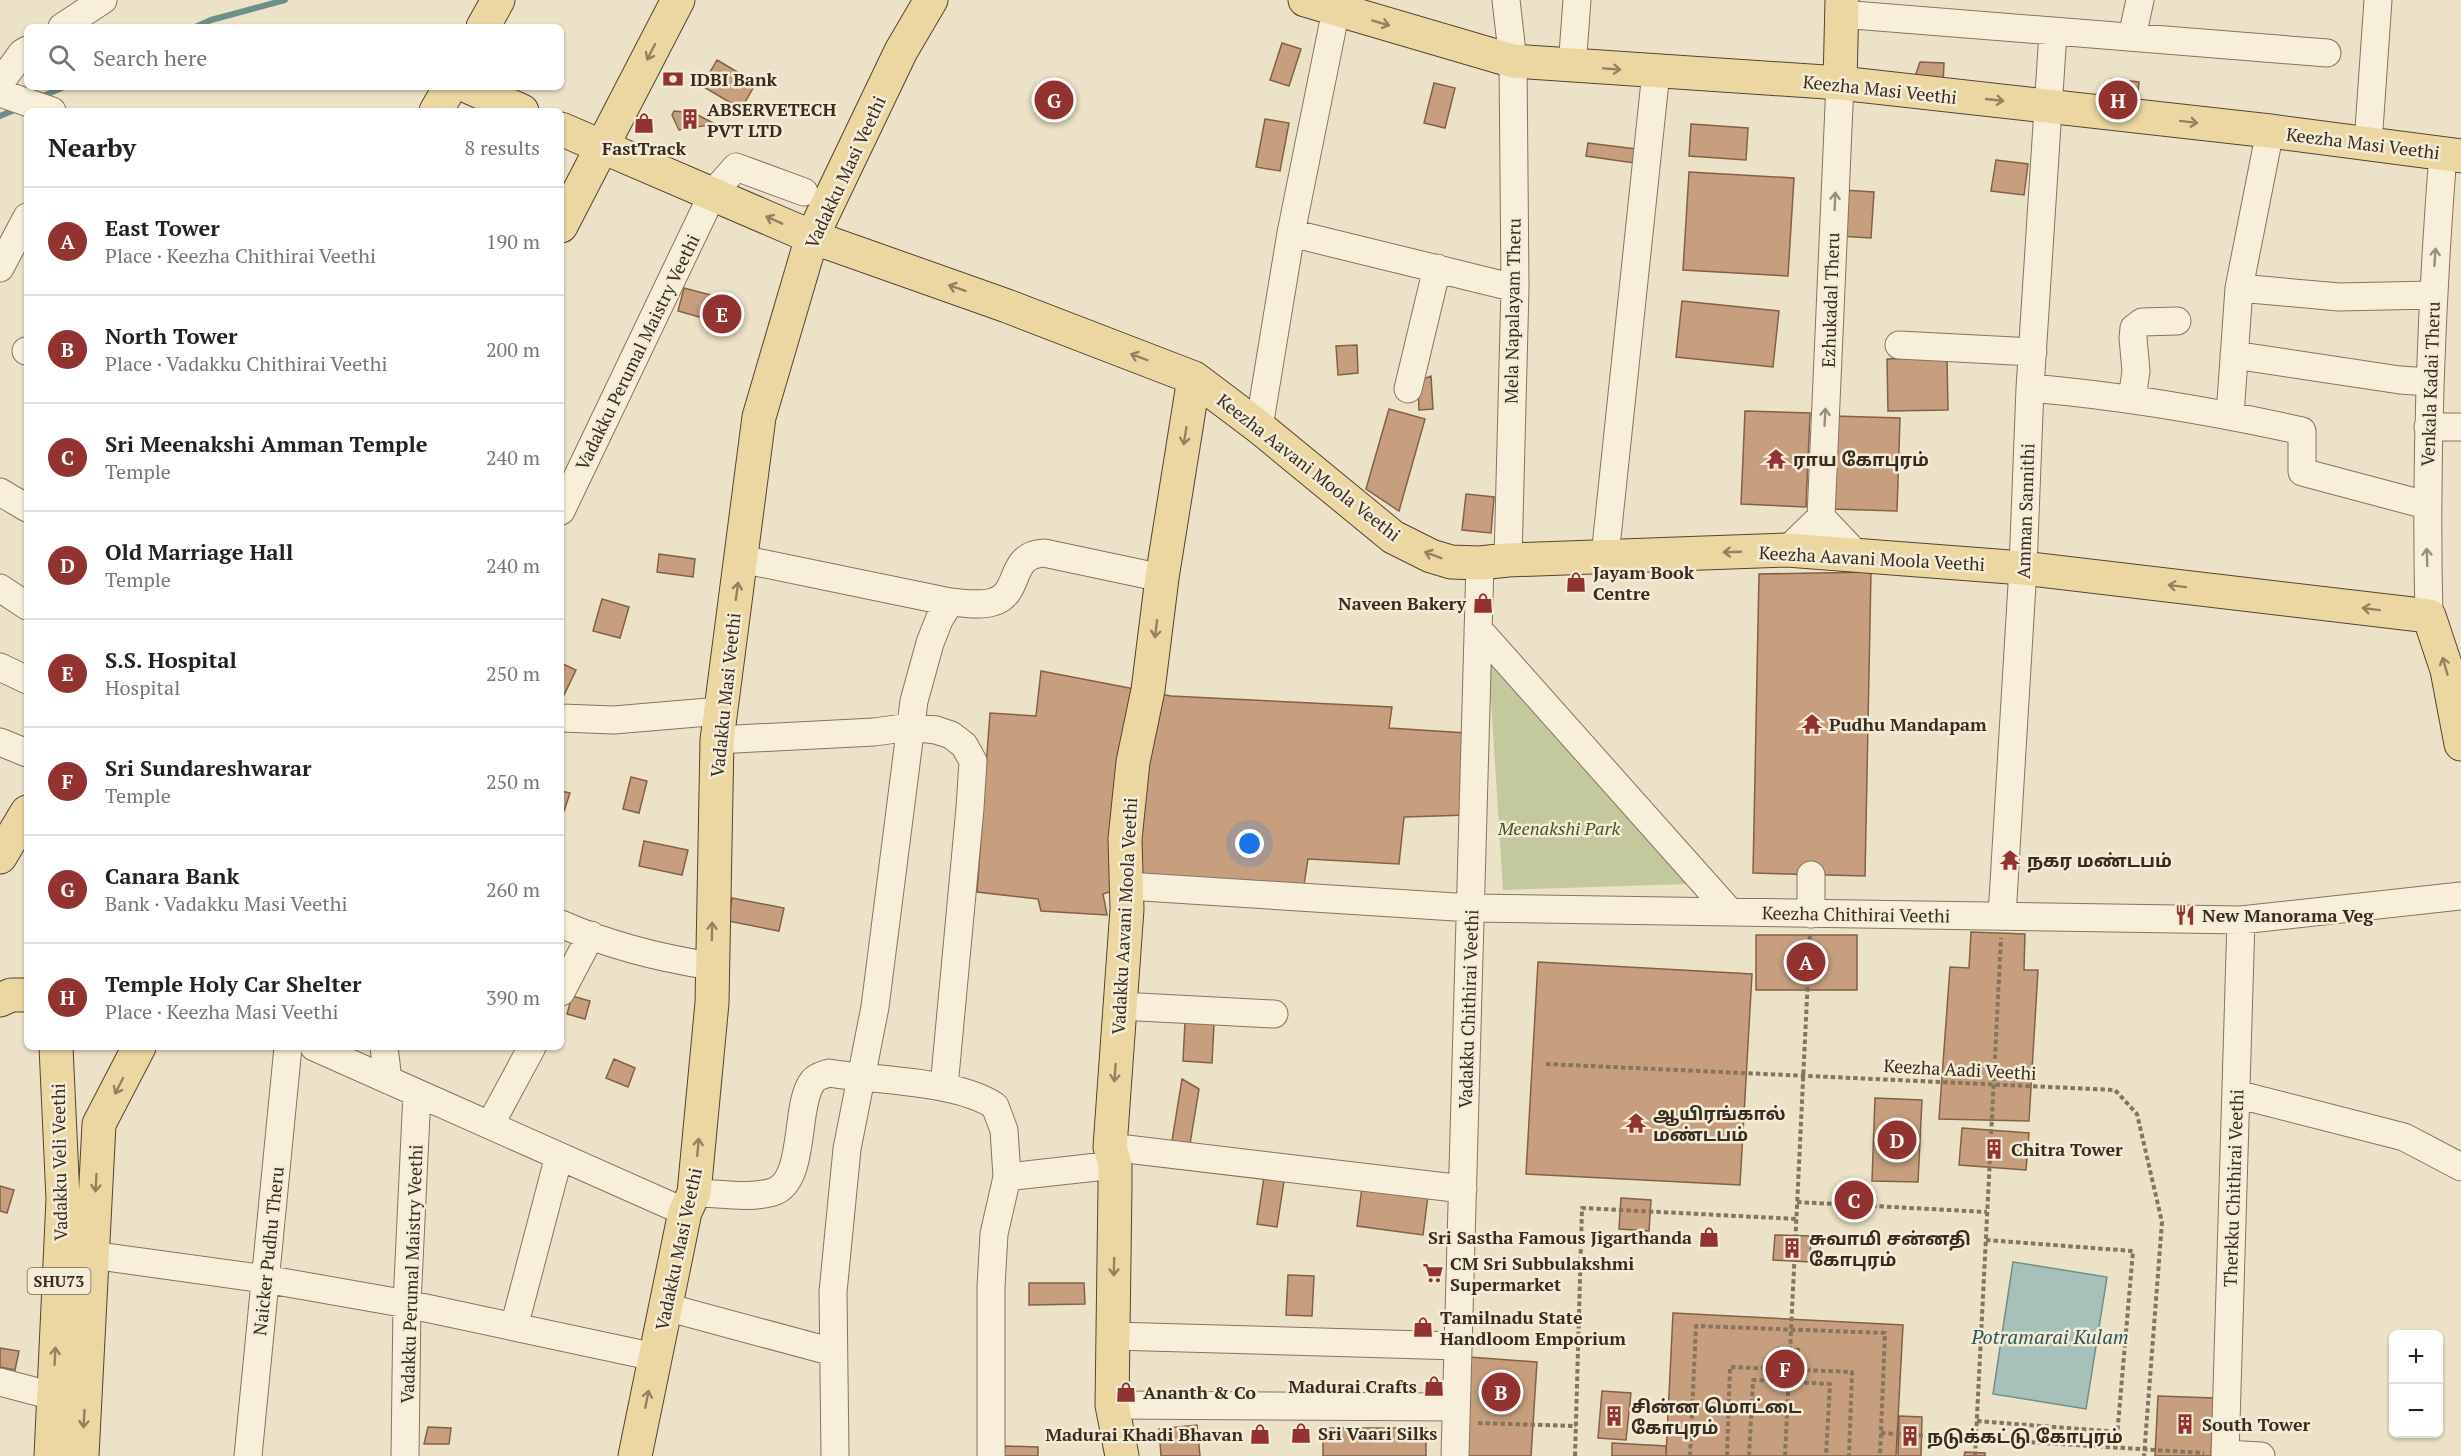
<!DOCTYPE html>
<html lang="en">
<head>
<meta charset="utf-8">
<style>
  body { margin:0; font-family:"PT Serif","Noto Sans Tamil",serif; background:#f2f2f2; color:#222 }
  .controls { position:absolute; right:18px; bottom:18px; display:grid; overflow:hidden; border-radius:9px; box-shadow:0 2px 4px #0004 }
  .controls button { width:54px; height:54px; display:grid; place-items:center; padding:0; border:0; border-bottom:2px solid #e0e0e0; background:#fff; color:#222; font:30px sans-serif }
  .you { position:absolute; left:1250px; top:844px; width:21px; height:21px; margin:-15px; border:4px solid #fff; border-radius:50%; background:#1a73e8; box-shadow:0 0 0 9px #1a73e833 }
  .badge { display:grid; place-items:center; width:39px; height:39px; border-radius:50%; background:#923331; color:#fff; font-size:20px; font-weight:700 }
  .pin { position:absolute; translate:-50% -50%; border:3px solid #fff; box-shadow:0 2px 6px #0006 }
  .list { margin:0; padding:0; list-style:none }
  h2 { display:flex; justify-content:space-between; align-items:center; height:78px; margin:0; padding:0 24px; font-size:26px }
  h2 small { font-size:20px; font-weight:400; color:#767676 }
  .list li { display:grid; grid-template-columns:39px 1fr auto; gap:18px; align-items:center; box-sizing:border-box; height:108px; padding:0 24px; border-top:2px solid #e0e0e0 }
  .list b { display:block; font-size:22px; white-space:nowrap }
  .list p { margin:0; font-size:20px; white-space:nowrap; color:#767676 }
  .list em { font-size:20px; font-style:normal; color:#767676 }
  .icon { flex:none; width:33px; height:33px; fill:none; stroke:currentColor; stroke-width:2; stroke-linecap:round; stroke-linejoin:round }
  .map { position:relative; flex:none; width:2461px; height:1456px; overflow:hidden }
  .search { position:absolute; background:#fff; box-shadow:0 2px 4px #0004; left:24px; top:24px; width:540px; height:66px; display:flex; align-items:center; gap:15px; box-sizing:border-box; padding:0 21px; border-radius:9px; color:#767676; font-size:22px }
  .panel { position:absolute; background:#fff; box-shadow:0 2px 4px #0004; left:24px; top:108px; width:540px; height:942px; border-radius:9px }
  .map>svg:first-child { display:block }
</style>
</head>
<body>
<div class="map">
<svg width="2461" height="1456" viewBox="0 0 2461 1456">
  <rect width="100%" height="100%" fill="#ece2c7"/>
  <path fill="#c3c99c" d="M1488 653 1687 884 1503 890Z"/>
  <path fill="#a8c0ba" stroke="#6f8e87" stroke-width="1.5" d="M2013 1262 2107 1277 2086 1409 1993 1394Z"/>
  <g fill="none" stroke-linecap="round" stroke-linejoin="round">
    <path stroke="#6f8e87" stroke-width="6" d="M195 27 211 20 285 0
      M41 97 64 87
      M0 116 19 108"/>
  </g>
  <path fill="#c79f7f" stroke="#846045" stroke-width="1.5" d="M1282 43 1301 49 1289 86 1270 80Z
    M717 60 756 83 741 109 702 86Z
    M1920 62 1944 63 1943 86 1912 85Z
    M2111 79 2139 82 2136 108 2109 105Z
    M1434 83 1455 88 1445 128 1424 123Z
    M674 111 694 113 715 124 679 130 672 115Z
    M1265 119 1289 123 1280 171 1256 167Z
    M1691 124 1748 128 1746 160 1689 156Z
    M1588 143 1636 149 1634 163 1586 156Z
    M1996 160 2028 164 2024 195 1991 191Z
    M1689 172 1794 178 1788 276 1683 270Z
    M1843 190 1874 192 1871 238 1839 236Z
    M684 288 741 303 735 327 678 311Z
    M1682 301 1779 311 1773 367 1676 357Z
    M1357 345 1358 373 1338 375 1336 346Z
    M1947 357 1948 410 1888 411 1887 359Z
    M1431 376 1433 409 1419 410 1418 381Z
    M1389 409 1425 419 1399 511 1366 489Z
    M1745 411 1810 413 1806 507 1741 504Z
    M1834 416 1900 418 1897 511 1832 509Z
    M1466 494 1494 497 1491 533 1462 530Z
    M659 554 695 559 693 577 657 572Z
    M1871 572 1865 876 1753 873 1759 574Z
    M602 599 629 607 620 638 593 631Z
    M561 663 576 670 564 695 561 694Z
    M1041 671 1171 696 1392 707 1389 728 1467 733 1468 815 1404 817 1399 864 1308 859 1303 891 1148 879 1103 894 1107 915 1041 911 1038 899 977 892 990 713 1036 716Z
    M631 777 647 781 639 813 623 809Z
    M561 791 570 793 564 811 561 810Z
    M644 841 688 850 682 875 639 866Z
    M732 898 784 908 779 931 728 921Z
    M1971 932 2025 934 2024 970H2038L2029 1121 1939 1119 1950 967 1969 968Z
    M1756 935H1857V990H1756Z
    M1538 962 1752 974 1740 1185 1526 1174Z
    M572 996 590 1001 585 1019 567 1014Z
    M1185 1022 1214 1024 1212 1063 1183 1061Z
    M614 1059 635 1068 628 1087 606 1078Z
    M1182 1079 1199 1089 1190 1144 1172 1141Z
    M1875 1098 1922 1100 1918 1182 1872 1181Z
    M1962 1128 2029 1133 2026 1170 1959 1165Z
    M1264 1177 1284 1181 1277 1227 1257 1224Z
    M0 1186 14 1190 7 1213 0 1211Z
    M1362 1187 1428 1196 1423 1235 1357 1226Z
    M1621 1198 1651 1200 1649 1231 1619 1229Z
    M1775 1235 1811 1236 1810 1262 1773 1260Z
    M1288 1275 1314 1276 1312 1316 1286 1315Z
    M1029 1283H1084L1085 1304 1029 1305Z
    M1673 1313 1903 1325 1896 1456H1666Z
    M0 1348 19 1351 15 1370 0 1367Z
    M1778 1348 1799 1349 1798 1363 1777 1362Z
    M1469 1357 1537 1362 1531 1456H1461Z
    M1602 1391 1631 1393 1626 1440 1598 1438Z
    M2158 1396 2214 1398 2211 1456H2155Z
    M1899 1416 1922 1417 1921 1456H1898Z
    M1197 1425 1200 1456H1161L1159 1429Z
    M428 1427 451 1428 449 1444H424Z
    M1323 1428H1426V1456H1323Z
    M1612 1443 1666 1446V1456H1612Z
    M1005 1446 1038 1447V1456H1004Z
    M1965 1452 1985 1453V1456H1964Z"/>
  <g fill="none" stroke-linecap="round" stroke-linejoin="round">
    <g stroke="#86745e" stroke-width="29">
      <path id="minor" d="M1506 0 1513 61 1515 288 1508 560
        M1841 14 2327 53
        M62 27 103 0
        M2132 37 2140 0
        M1572 67 1577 0
        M0 83 22 53 27 50
        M0 93 52 111
        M2368 144 2378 0
        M1291 233 1515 288
        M0 268 27 217
        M2239 288 2339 297 2432 295
        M1899 345 2033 352
        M26 351H27
        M2234 355 2400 380 2429 382
        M2030 388C2122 396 2212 411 2302 431V472L2426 505
        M1408 389 1437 268
        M2132 399 2136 371 2133 338 2134 328 2142 322 2177 321
        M2230 415 2239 288 2270 131
        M1259 427 1291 233 1338 0
        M2428 427H2461
        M0 492 27 508
        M561 511 713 193 736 167 804 192
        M1821 517 1840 83
        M1787 550 1821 517 1857 555
        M1605 556 1656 72
        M741 559 950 602C964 603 980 606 993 602 1022 594 1007 555 1044 553L1162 578
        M0 588 27 606
        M2429 616C2425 460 2431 308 2443 153
        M1478 629 1730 912
        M0 667 27 680
        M561 718 614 720 720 711
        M717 740 874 732 911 727 936 730 951 735 964 745 973 761 970 808 944 1087
        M0 742 27 753
        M1127 886 1471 908 2241 920 2461 896
        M1811 914V875
        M2002 916 2023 568 2030 388 2053 32
        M561 924C608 945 660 958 711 966
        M561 992 591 935
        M1120 1006 1274 1014
        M314 1047 685 1212
        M384 1047 388 1080
        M2236 1094 2404 1137 2461 1167
        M490 1125 532 1047
        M1110 1147 1463 1189
        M1007 1177 1115 1165
        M694 1193C718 1193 749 1199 773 1192 807 1181 794 1103 813 1081 817 1076 823 1075 829 1073 876 1081 956 1080 995 1106L1004 1130 1007 1177 994 1234 991 1287V1456
        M92 1255 265 1279 407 1304 655 1357
        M666 1307 833 1352
        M514 1327 559 1156
        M1113 1336 1458 1346
        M0 1382 53 1396
        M1112 1405 1456 1407
        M2225 1454 2261 1456
        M248 1456 288 1047
        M405 1456 407 1304 417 1093
        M835 1456 833 1292 847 1149 875 1007 914 701 930 643 939 620 950 602
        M1455 1456 1480 563
        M2225 1456 2241 920"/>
    </g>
    <g stroke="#554331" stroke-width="35">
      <path id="major" d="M1305 0 1513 61 1840 83 2270 131 2461 156
        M483 27 498 0
        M1840 83 1842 0
        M469 87 522 111
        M436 111 450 87
        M561 129 812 237 1007 306 1194 378 1259 427 1393 537 1431 556 1451 562 1480 563 1508 560 1787 550 2023 568 2429 616 2447 670 2461 744
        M561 226 678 0
        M0 857 27 812
        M0 1000 11 995H27
        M51 1456 63 1199 56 1047
        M82 1456 99 1124 139 1047
        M635 1456 685 1212 694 1193 712 1003 717 740 759 417 812 237 901 51 931 0
        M1122 1456 1112 1405 1115 1186V1165L1110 1147 1127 909 1125 839 1133 762 1148 690 1162 578 1194 378"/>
    </g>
    <path stroke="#86745e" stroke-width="4" stroke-dasharray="4.5 3" stroke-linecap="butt" d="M1546 1064 2115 1090 2137 1114 2162 1222 2144 1456
      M1797 1202 1987 1212
      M1986 1240 2133 1251 2116 1448
      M1977 1421 2119 1432
      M1478 1423 1576 1426
      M1881 1433 2204 1453
      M1575 1456 1582 1208 1796 1219
      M1646 1456V1455
      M1690 1456 1696 1326 1885 1333 1880 1456
      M1727 1456 1730 1367 1852 1372 1849 1456
      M1749 1456 1753 1380 1830 1384 1826 1456
      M1785 1456 1810 935
      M1975 1456 2001 938"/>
    <use href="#minor" stroke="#f7efda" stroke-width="27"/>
    <use href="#major" stroke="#ecd7a2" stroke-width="33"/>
  </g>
  <defs><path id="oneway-shaft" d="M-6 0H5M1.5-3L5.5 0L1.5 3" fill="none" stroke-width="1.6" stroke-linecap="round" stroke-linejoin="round" transform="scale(1.5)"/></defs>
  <g stroke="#928261">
    <use href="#oneway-shaft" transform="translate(1381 23) rotate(16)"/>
    <use href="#oneway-shaft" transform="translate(651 52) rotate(117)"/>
    <use href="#oneway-shaft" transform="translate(1612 69) rotate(4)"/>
    <use href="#oneway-shaft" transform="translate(1995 100) rotate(6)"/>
    <use href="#oneway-shaft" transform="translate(2189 122) rotate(7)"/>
    <use href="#oneway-shaft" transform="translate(774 220) rotate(-156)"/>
    <use href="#oneway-shaft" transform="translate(957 288) rotate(-161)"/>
    <use href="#oneway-shaft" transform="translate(1139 357) rotate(-159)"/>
    <use href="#oneway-shaft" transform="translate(1185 436) rotate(99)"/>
    <use href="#oneway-shaft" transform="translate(1732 552) rotate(178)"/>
    <use href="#oneway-shaft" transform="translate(1433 555) rotate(-159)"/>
    <use href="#oneway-shaft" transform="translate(2177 586) rotate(-173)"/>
    <use href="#oneway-shaft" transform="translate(737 591) rotate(-82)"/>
    <use href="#oneway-shaft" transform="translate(2371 609) rotate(-173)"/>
    <use href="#oneway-shaft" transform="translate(1156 629) rotate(97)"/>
    <use href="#oneway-shaft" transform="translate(2445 666) rotate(-106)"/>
    <use href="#oneway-shaft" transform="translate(712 931) rotate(-89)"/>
    <use href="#oneway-shaft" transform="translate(1115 1073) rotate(94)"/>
    <use href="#oneway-shaft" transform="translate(119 1086) rotate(117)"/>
    <use href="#oneway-shaft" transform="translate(698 1147) rotate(-85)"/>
    <use href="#oneway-shaft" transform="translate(96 1183) rotate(93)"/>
    <use href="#oneway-shaft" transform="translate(1114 1267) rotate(91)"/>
    <use href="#oneway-shaft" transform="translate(55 1356) rotate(-87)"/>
    <use href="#oneway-shaft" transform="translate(647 1399) rotate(-79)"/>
    <use href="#oneway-shaft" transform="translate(84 1419) rotate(93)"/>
  </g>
  <g stroke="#988e7d">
    <use href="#oneway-shaft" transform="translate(1835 201) rotate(-88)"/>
    <use href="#oneway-shaft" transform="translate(2435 257) rotate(-86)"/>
    <use href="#oneway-shaft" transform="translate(1825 417) rotate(-87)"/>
    <use href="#oneway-shaft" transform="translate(2427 557) rotate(-92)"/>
  </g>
  <defs>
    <g id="bank-bare" transform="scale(1.62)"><path d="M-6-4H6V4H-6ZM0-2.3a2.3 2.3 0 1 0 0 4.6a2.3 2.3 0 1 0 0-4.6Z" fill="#923331" stroke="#f4ecd6" stroke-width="2.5" paint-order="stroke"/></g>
    <g id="building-bare" transform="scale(1.62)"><path d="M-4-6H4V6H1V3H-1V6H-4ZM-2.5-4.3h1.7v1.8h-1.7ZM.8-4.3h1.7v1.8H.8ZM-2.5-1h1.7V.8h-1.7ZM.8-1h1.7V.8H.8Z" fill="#923331" stroke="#f4ecd6" stroke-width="2.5" paint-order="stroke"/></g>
    <g id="shop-bare" transform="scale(1.62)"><path d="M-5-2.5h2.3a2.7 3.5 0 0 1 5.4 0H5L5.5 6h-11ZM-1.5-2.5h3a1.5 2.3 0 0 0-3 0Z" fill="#923331" stroke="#f4ecd6" stroke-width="2.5" paint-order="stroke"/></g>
    <g id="temple-bare" transform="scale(1.62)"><path d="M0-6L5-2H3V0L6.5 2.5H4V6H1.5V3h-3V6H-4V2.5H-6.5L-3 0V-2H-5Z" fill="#923331" stroke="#f4ecd6" stroke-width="2.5" paint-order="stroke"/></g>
    <g id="restaurant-bare" transform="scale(1.62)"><path d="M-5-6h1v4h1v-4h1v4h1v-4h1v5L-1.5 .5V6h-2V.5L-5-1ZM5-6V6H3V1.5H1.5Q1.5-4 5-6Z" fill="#923331" stroke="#f4ecd6" stroke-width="2.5" paint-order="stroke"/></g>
    <g id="supermarket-bare" transform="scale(1.62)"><path d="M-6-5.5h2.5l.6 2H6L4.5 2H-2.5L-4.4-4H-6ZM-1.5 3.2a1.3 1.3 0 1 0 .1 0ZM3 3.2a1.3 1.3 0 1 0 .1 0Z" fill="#923331" stroke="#f4ecd6" stroke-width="2.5" paint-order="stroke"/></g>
  </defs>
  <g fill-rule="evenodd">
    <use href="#bank-bare" x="673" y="79"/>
    <use href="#building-bare" x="690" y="119"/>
    <use href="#shop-bare" x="644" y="123"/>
    <use href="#temple-bare" x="1776" y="459"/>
    <use href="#shop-bare" x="1576" y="582"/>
    <use href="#shop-bare" x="1483" y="603"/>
    <use href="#temple-bare" x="1812" y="724"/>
    <use href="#temple-bare" x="2010" y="860"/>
    <use href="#restaurant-bare" x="2185" y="915"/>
    <use href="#temple-bare" x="1636" y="1123"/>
    <use href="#building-bare" x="1994" y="1149"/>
    <use href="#shop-bare" x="1709" y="1237"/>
    <use href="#building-bare" x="1792" y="1248"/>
    <use href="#supermarket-bare" x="1433" y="1273"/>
    <use href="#shop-bare" x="1423" y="1327"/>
    <use href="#shop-bare" x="1434" y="1386"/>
    <use href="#shop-bare" x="1126" y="1392"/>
    <use href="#building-bare" x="1614" y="1416"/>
    <use href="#building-bare" x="2185" y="1424"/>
    <use href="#shop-bare" x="1301" y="1433"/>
    <use href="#shop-bare" x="1260" y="1434"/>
    <use href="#building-bare" x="1910" y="1436"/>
  </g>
  <g text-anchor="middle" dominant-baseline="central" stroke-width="5" stroke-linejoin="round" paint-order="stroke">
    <rect fill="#f4ecd6" stroke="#706657" stroke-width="1.5" x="27.5" y="1268" width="63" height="26" rx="4.5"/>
    <g font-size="16" font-weight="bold" fill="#382c20">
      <text x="59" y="1281">SHU73</text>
    </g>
    <g font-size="18" font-weight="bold" fill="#382c20" stroke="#f4ecd6" text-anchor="start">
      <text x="690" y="79">IDBI Bank</text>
      <text x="707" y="109">ABSERVETECH<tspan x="707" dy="21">PVT LTD</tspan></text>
      <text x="644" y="148" text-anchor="middle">FastTrack</text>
      <text x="1793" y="459">ராய கோபுரம்</text>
      <text x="1593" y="572">Jayam Book<tspan x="1593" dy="21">Centre</tspan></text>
      <text x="1466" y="603" text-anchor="end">Naveen Bakery</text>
      <text x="1829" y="724">Pudhu Mandapam</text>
      <text x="2027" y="860">நகர மண்டபம்</text>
      <text x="2202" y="915">New Manorama Veg</text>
      <text x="1653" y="1113">ஆயிரங்கால்<tspan x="1653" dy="21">மண்டபம்</tspan></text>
      <text x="2011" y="1149">Chitra Tower</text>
      <text x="1692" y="1237" text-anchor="end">Sri Sastha Famous Jigarthanda</text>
      <text x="1809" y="1238">சுவாமி சன்னதி<tspan x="1809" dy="21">கோபுரம்</tspan></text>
      <text x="1450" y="1263">CM Sri Subbulakshmi<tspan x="1450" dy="21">Supermarket</tspan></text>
      <text x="1440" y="1317">Tamilnadu State<tspan x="1440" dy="21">Handloom Emporium</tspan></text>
      <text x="1417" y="1386" text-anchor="end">Madurai Crafts</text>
      <text x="1143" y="1392">Ananth &amp; Co</text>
      <text x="1631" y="1406">சின்ன மொட்டை<tspan x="1631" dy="21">கோபுரம்</tspan></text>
      <text x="2202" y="1424">South Tower</text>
      <text x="1318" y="1433">Sri Vaari Silks</text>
      <text x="1243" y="1434" text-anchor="end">Madurai Khadi Bhavan</text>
      <text x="1927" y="1436">நடுக்கட்டு கோபுரம்</text>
    </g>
    <g font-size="18" fill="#382c20" stroke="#f4ecd6">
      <text transform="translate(1880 89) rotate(6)">Keezha Masi Veethi</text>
      <text transform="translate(2363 143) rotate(7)">Keezha Masi Veethi</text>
      <text transform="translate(845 172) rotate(-65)">Vadakku Masi Veethi</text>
      <text transform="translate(1830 300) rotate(-88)">Ezhukadal Theru</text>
      <text transform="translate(1512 311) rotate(-89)">Mela Napalayam Theru</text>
      <text transform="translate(637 352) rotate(-64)">Vadakku Perumal Maistry Veethi</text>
      <text transform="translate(2430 384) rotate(-88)">Venkala Kadai Theru</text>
      <text transform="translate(1309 467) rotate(38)">Keezha Aavani Moola Veethi</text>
      <text transform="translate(2025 511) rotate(-88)">Amman Sannithi</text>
      <text transform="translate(1872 558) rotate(3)">Keezha Aavani Moola Veethi</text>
      <text transform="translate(725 695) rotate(-84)">Vadakku Masi Veethi</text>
      <text transform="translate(1856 914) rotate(1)">Keezha Chithirai Veethi</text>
      <text transform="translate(1124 916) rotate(-87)">Vadakku Aavani Moola Veethi</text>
      <text transform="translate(1468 1009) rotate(-88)">Vadakku Chithirai Veethi</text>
      <text transform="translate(1960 1069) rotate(3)">Keezha Aadi Veethi</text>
      <text transform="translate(59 1162) rotate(-91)">Vadakku Veli Veethi</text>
      <text transform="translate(2233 1188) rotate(-88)">Therkku Chithirai Veethi</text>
      <text transform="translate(678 1249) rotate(-78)">Vadakku Masi Veethi</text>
      <text transform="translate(268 1251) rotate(-84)">Naicker Pudhu Theru</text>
      <text transform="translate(411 1274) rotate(-88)">Vadakku Perumal Maistry Veethi</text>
    </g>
    <g font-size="18" font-style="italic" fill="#475328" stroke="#f4ecd6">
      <text x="1559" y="828">Meenakshi Park</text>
    </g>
    <g font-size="20" font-style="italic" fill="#315655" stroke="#f4ecd6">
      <text x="2050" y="1336">Potramarai Kulam</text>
    </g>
  </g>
</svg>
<div class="controls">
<button>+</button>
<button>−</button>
</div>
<div class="you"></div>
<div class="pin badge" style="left:1806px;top:962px">A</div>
<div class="pin badge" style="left:1501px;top:1392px">B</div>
<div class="pin badge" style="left:1854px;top:1200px">C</div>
<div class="pin badge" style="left:1897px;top:1140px">D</div>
<div class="pin badge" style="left:722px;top:314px">E</div>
<div class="pin badge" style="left:1785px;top:1369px">F</div>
<div class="pin badge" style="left:1054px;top:100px">G</div>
<div class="pin badge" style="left:2118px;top:100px">H</div>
<div class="search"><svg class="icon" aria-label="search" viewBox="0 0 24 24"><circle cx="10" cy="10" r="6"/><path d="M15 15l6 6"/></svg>Search here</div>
<section class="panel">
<h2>Nearby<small>8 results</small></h2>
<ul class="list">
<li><span class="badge">A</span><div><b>East Tower</b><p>Place · Keezha Chithirai Veethi</p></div><em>190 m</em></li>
<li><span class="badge">B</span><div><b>North Tower</b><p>Place · Vadakku Chithirai Veethi</p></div><em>200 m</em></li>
<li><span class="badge">C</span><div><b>Sri Meenakshi Amman Temple</b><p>Temple</p></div><em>240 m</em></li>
<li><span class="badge">D</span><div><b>Old Marriage Hall</b><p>Temple</p></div><em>240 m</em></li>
<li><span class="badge">E</span><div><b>S.S. Hospital</b><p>Hospital</p></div><em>250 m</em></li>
<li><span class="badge">F</span><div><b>Sri Sundareshwarar</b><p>Temple</p></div><em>250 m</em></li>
<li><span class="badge">G</span><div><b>Canara Bank</b><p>Bank · Vadakku Masi Veethi</p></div><em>260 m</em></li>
<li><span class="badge">H</span><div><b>Temple Holy Car Shelter</b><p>Place · Keezha Masi Veethi</p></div><em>390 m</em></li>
</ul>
</section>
</div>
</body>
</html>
